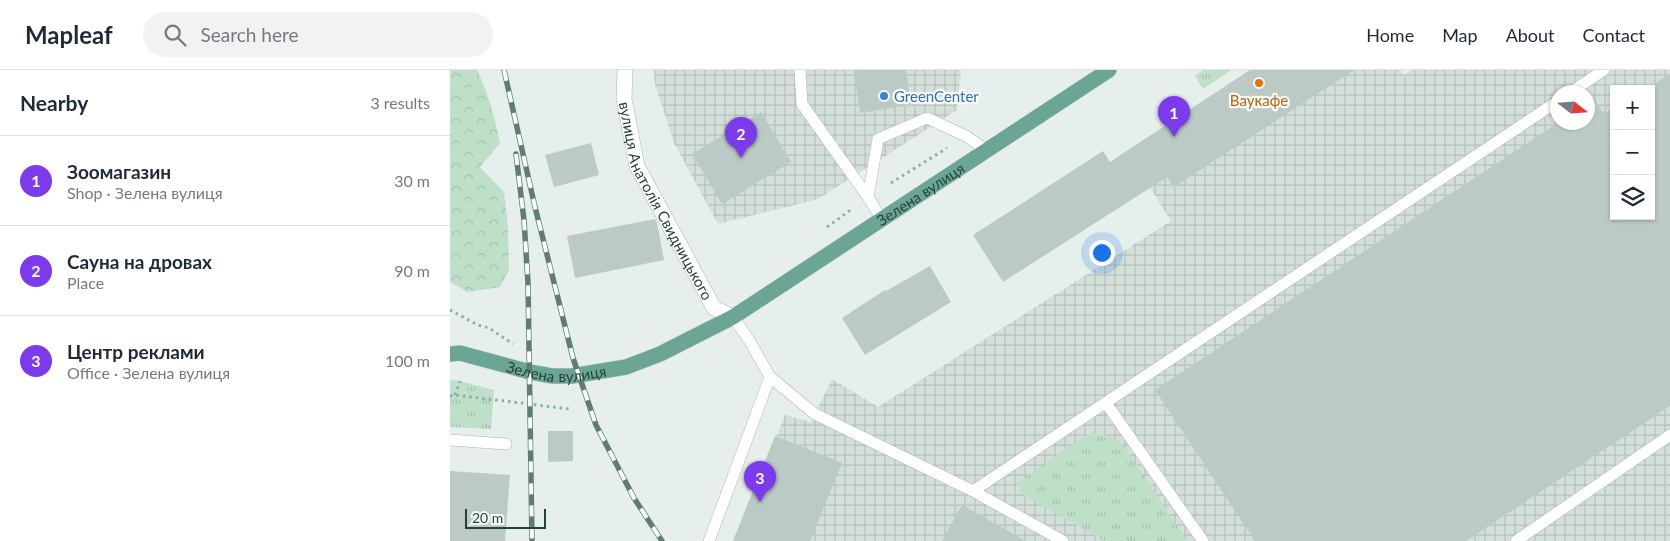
<!DOCTYPE html>
<html lang="en">
<head>
<meta charset="utf-8">
<style>
  body { margin:0; font-family:Lato,sans-serif; background:#f2f2f3; color:#1f2937 }
  .controls { position:absolute; right:15px; top:15px; display:grid; overflow:hidden; border-radius:0px; box-shadow:0 1px 4px #0004 }
  .controls button { width:45px; height:45px; display:grid; place-items:center; padding:0; border:0; border-bottom:1px solid #e0e1e3; background:#fff; color:#1f2937; font:25px sans-serif }
  .compass { position:absolute; left:1100px; top:15px; width:45px; height:45px; border-radius:50%; background:#fff; box-shadow:0 1px 4px #0004; rotate:107deg }
  .scale { position:absolute; left:15px; bottom:12px; width:81px; box-sizing:border-box; padding-left:5px; border:2px solid #24423a; border-top:0; font-size:14px; line-height:18px; white-space:nowrap; color:#24423a; -webkit-text-stroke:4px #f7fbf9; paint-order:stroke }
  .you { position:absolute; left:651px; top:182px; width:18px; height:18px; margin:-12px; border:4px solid #fff; border-radius:50%; background:#1a73e8; box-shadow:0 0 0 8px #1a73e833 }
  .badge { display:grid; place-items:center; width:32px; height:32px; border-radius:50%; background:#7c3aed; color:#fff; font-size:16px; font-weight:700 }
  .pin { position:absolute; translate:-50% -41px; filter:drop-shadow(0 1px 2px #0008) }
  .pin::after { content:''; position:absolute; top:26px; width:18px; height:15px; background:inherit; clip-path:polygon(0 0,100% 0,50% 100%) }
  .list { margin:0; padding:0; list-style:none }
  h2 { display:flex; justify-content:space-between; align-items:center; height:65px; margin:0; padding:0 20px; font-size:21px }
  h2 small { font-size:16px; font-weight:400; color:#747a83 }
  .list li { display:grid; grid-template-columns:32px 1fr auto; gap:15px; align-items:center; box-sizing:border-box; height:90px; padding:0 20px; border-top:1px solid #e0e1e3 }
  .list b { display:block; font-size:19px; white-space:nowrap }
  .list p { margin:0; font-size:16px; white-space:nowrap; color:#747a83 }
  .list em { font-size:16px; font-style:normal; color:#747a83 }
  .icon { flex:none; width:28px; height:28px; fill:none; stroke:currentColor; stroke-width:2; stroke-linecap:round; stroke-linejoin:round }
  .map { position:relative; flex:none; width:1220px; height:471px; overflow:hidden }
  header { display:flex; align-items:center; gap:30px; box-sizing:border-box; height:70px; padding:0 25px; background:#fff; border-bottom:1px solid #e0e1e3 }
  header strong { font-size:24px }
  nav { display:flex; gap:28px; margin-inline-start:auto; font-size:18px }
  .search { width:350px; height:45px; background:#f2f2f3; display:flex; align-items:center; gap:12px; box-sizing:border-box; padding:0 18px; border-radius:28px; color:#747a83; font-size:19px }
  main { display:flex }
  aside { flex:1; background:#fff }
  .map>svg:first-child { display:block }
</style>
</head>
<body>
<header>
<strong>Mapleaf</strong>
<div class="search"><svg class="icon" aria-label="search" viewBox="0 0 24 24"><circle cx="10" cy="10" r="6"/><path d="M15 15l6 6"/></svg>Search here</div>
<nav><a>Home</a><a>Map</a><a>About</a><a>Contact</a></nav>
</header>
<main>
<aside>
<h2>Nearby<small>3 results</small></h2>
<ul class="list">
<li><span class="badge">1</span><div><b>Зоомагазин</b><p>Shop · Зелена вулиця</p></div><em>30 m</em></li>
<li><span class="badge">2</span><div><b>Сауна на дровах</b><p>Place</p></div><em>90 m</em></li>
<li><span class="badge">3</span><div><b>Центр реклами</b><p>Office · Зелена вулиця</p></div><em>100 m</em></li>
</ul>
</aside>
<div class="map">
<svg width="1220" height="471" viewBox="0 0 1220 471">
  <defs>
    <pattern id="industrial-grid" width="8" height="8" patternUnits="userSpaceOnUse" patternTransform="scale(1.25)"><rect width="8" height="8" fill="#d4dfda"/><path d="M0 4h8M4 0v8" fill="none" stroke="#b6c1bc"/></pattern>
    <pattern id="grass-tufts" width="24" height="20" patternUnits="userSpaceOnUse" patternTransform="scale(1.25)"><rect width="24" height="20" fill="#bfe0c8"/><path d="M3 7l-1-3M5 7V3M7 7l1-3M15 17l-1-3M17 17v-4M19 17l1-3" fill="none" stroke="#a4c1ad"/></pattern>
    <pattern id="forest-crowns" width="20" height="18" patternUnits="userSpaceOnUse" patternTransform="scale(1.25)"><rect width="20" height="18" fill="#bfe0c8"/><path d="M2 6a3 3 0 1 1 6 0M12 15a3 3 0 1 1 6 0" fill="none" stroke="#a4c1ad"/></pattern>
  </defs>
  <rect width="100%" height="100%" fill="#e6efeb"/>
  <path fill="url(#industrial-grid)" fill-rule="evenodd" d="M204 0H511L507 40 368 129 268 154 224 73 205 14Z
    M800 0H951L954 5 961 0H1220V471H283L335 345 361 352 382 309 428 337 721 151 677 81ZM1164 19H1201V146H1164ZM1108 22H1138V52H1108Z"/>
  <path fill="url(#grass-tufts)" d="M753 0H781L753 19 745 6Z
    M0 310 10 311 44 320 41 359 0 357Z
    M645 363C658 365 666 368 675 377L737 471H654L572 424 567 413 634 366Z"/>
  <path fill="url(#forest-crowns)" d="M0 0H27C38 23 45 48 50 73L30 97 54 122 58 157 59 200 50 217 18 222 0 212Z"/>
  <path fill="#bbcac4" d="M404 0H456L461 35 410 43Z
    M800 0H904L724 117 717 107 553 212 523 165 653 81 660 92Z
    M1220 4V336L1016 471H805L705 320 1109 52H1138V20L1154 44 1164 38V146H1201V19H1196Z
    M311 42 341 92 272 134 242 84Z
    M141 73 149 105 104 117 95 85Z
    M205 149 207 153 214 190 125 208 117 166Z
    M480 196 501 232 415 285 392 248 435 220 436 221Z
    M98 361H123V391L98 392Z
    M325 366 392 393 360 471H283Z
    M0 401 60 405 55 471H0Z
    M512 435 576 471H492Z"/>
  <g fill="none" stroke-linecap="round" stroke-linejoin="round">
    <g stroke="#a8b8b2" stroke-width="12">
      <path id="service" d="M350 0 352 34 418 127 432 150
        M1121 22 1154 0
        M418 127 428 69 477 48 516 66 536 80
        M283 247 299 270 320 307 365 344 523 421 613 471
        M656 333 753 471
        M0 370 56 374
        M523 421 1108 31
        M259 471 320 307
        M1066 471 1220 365"/>
    </g>
    <g stroke="#a8b8b2" stroke-width="16">
      <g id="minor">
        <path id="s1" d="M175 0 174 29 187 96 264 238 283 247"/>
      </g>
    </g>
    <g stroke="#c2cac8" stroke-width="16">
      <g id="primary">
        <path id="s2" d="M0 284 10 283 80 302 102 306H122L176 297 210 284 283 247 659 0"/>
      </g>
    </g>
    <path stroke="#86b3a5" stroke-width="3" stroke-dasharray="2.5 4" stroke-linecap="butt" d="M441 113 497 78
      M377 157 402 139
      M0 240 28 255 39 258 63 274
      M5 325 10 311
      M0 326 5 325 120 339"/>
    <use href="#service" stroke="#fff" stroke-width="11"/>
    <use href="#minor" stroke="#fff" stroke-width="15"/>
    <use href="#primary" stroke="#6aa596" stroke-width="15"/>
    <g stroke="#5f7d75" stroke-width="5.5">
      <path id="rail" d="M54 0 85 137 123 288 146 355 184 428 212 471
        M66 84 74 150 78 213 82 471"/>
    </g>
    <use href="#rail" stroke="#f7fbf9" stroke-width="4" stroke-dasharray="11" stroke-linecap="butt"/>
  </g>
  <circle fill="#e8710a" stroke="#f7fbf9" stroke-width="2" cx="809" cy="13" r="5"/>
  <circle fill="#3f7fe0" stroke="#f7fbf9" stroke-width="2" cx="434" cy="26" r="5"/>
  <g text-anchor="middle" dominant-baseline="central" stroke-width="4.5" stroke-linejoin="round" paint-order="stroke">
    <g font-size="15" fill="#366cbe" stroke="#f7fbf9" text-anchor="start">
      <text x="444" y="26">GreenCenter</text>
    </g>
    <g font-size="15" fill="#c56008" stroke="#f7fbf9">
      <text x="809" y="30">Ваукафе</text>
    </g>
    <g font-size="15" fill="#24423a" stroke="#f7fbf9">
      <text stroke="none"><textPath href="#s2" startOffset="522">Зелена вулиця</textPath></text>
      <text stroke="none"><textPath href="#s1" startOffset="140">вулиця Анатолія Свидницького</textPath></text>
      <text stroke="none"><textPath href="#s2" startOffset="109">Зелена вулиця</textPath></text>
    </g>
  </g>
</svg>
<div class="controls">
<button>+</button>
<button>−</button>
<button><svg class="icon" aria-label="layers" viewBox="0 0 24 24"><path d="M12 4l9 5-9 5-9-5zM3 14l9 5 9-5"/></svg></button>
</div>
<svg class="compass" viewBox="-18 -18 36 36"><path d="M0-13l5 13h-10z" fill="#e53935"/><path d="M0 13l5-13h-10z" fill="#747a83"/></svg>
<div class="scale">20 m</div>
<div class="you"></div>
<div class="pin badge" style="left:724px;top:67px">1</div>
<div class="pin badge" style="left:291px;top:88px">2</div>
<div class="pin badge" style="left:310px;top:432px">3</div>
</div>
</main>
</body>
</html>
